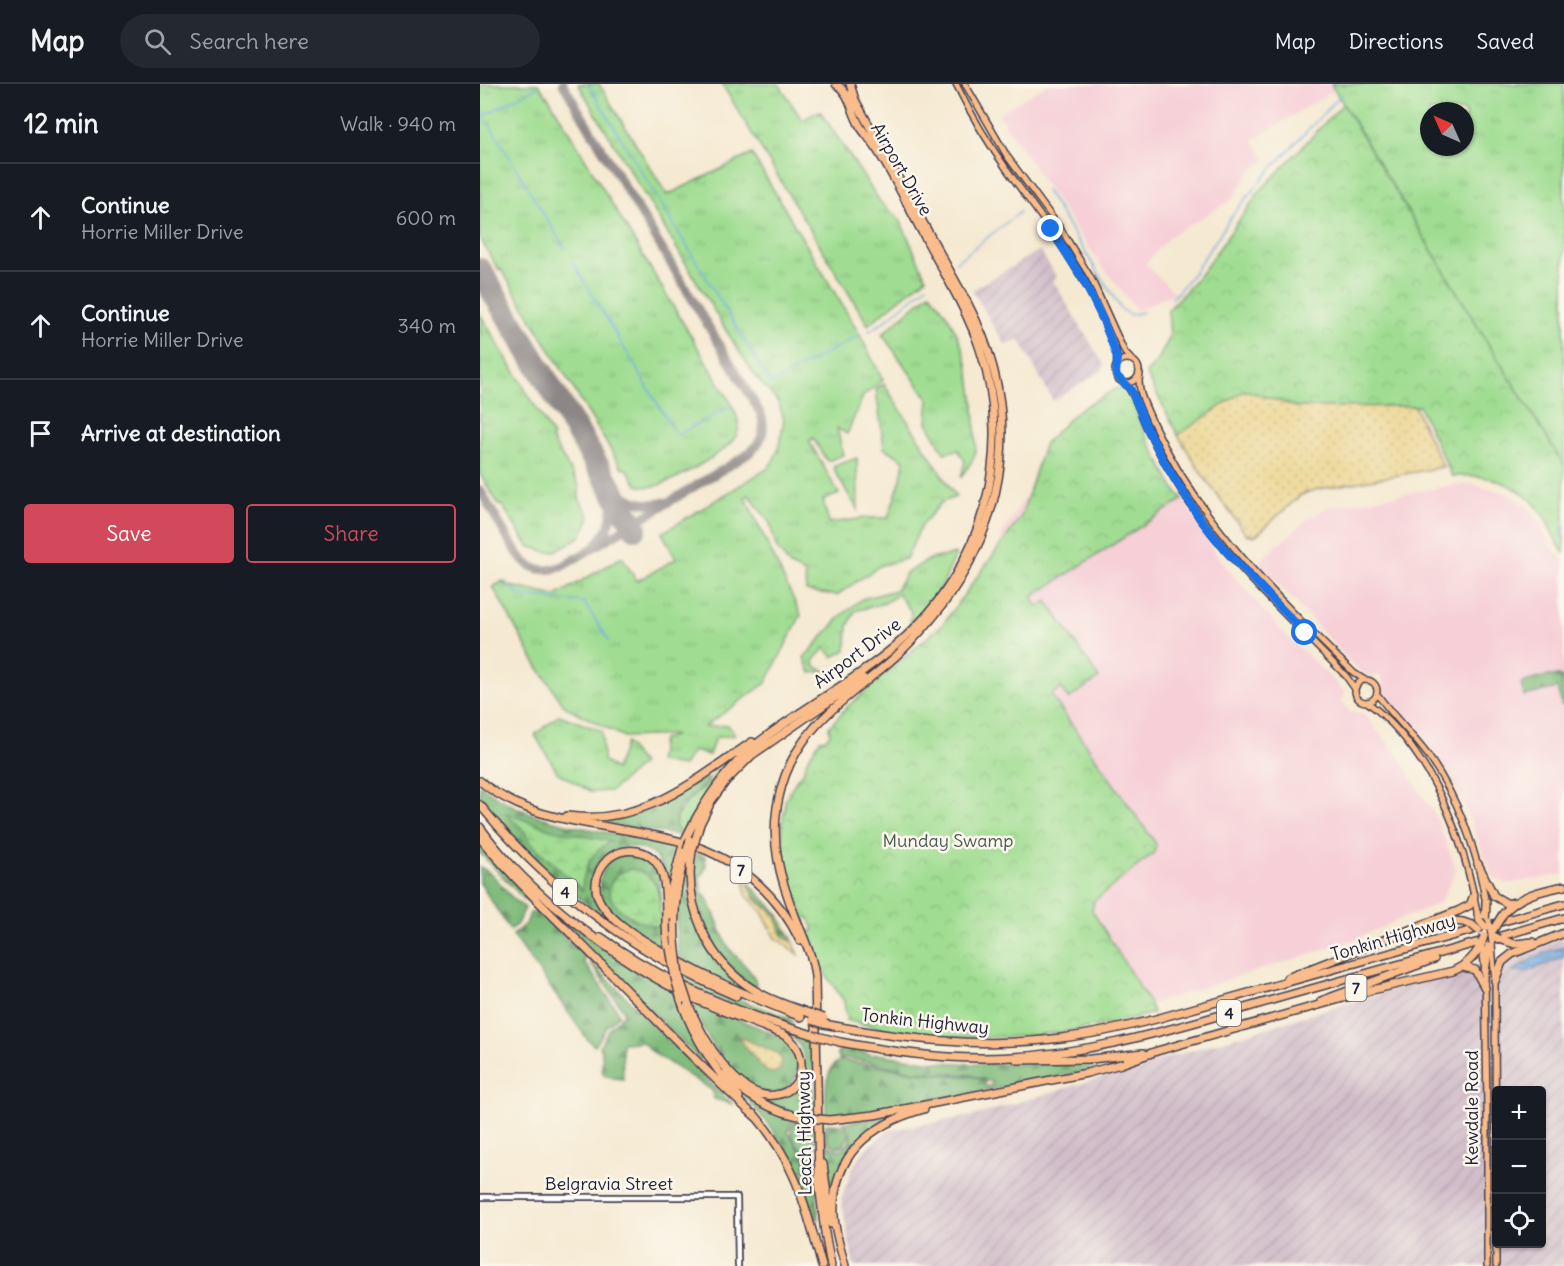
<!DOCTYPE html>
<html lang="en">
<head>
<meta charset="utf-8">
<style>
  body { margin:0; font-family:Delius,sans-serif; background:#242831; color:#f1f3f6 }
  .controls { position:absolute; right:18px; bottom:18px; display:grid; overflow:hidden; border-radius:6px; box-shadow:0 2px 4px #0004 }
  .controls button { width:54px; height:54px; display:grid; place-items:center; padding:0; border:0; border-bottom:2px solid #363941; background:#171b24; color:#f1f3f6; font:30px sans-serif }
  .compass { position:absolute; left:940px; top:18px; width:54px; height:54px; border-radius:50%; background:#171b24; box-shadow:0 2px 4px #0004; rotate:315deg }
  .stop { position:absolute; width:18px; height:18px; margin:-14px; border:4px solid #1a73e8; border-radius:50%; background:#fff }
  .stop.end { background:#1a73e8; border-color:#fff; box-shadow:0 2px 6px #0008 }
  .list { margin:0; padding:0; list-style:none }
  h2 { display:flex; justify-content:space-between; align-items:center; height:78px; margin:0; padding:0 24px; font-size:26px }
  h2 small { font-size:20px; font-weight:400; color:#9ea1a6 }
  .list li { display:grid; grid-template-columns:39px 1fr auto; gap:18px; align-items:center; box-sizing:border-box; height:108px; padding:0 24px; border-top:2px solid #363941 }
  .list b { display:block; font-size:22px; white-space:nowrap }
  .list p { margin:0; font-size:20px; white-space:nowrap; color:#9ea1a6 }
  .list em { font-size:20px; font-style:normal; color:#9ea1a6 }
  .actions { display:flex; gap:12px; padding:18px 24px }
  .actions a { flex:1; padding:14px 0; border:2px solid #d1495b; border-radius:6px; text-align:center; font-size:21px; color:#d1495b }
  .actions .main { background:#d1495b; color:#fff }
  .icon { flex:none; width:33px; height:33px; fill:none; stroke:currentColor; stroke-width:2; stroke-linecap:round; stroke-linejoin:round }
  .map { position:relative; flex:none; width:1084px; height:1182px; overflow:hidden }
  header { display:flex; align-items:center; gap:36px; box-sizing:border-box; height:84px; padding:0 30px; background:#171b24; border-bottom:2px solid #363941 }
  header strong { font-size:28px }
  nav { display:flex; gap:33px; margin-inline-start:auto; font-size:21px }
  .search { width:420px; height:54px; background:#242831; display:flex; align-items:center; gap:15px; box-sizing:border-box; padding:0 21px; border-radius:33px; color:#9ea1a6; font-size:22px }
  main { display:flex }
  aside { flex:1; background:#171b24 }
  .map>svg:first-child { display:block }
</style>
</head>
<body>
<header>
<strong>Map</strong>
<div class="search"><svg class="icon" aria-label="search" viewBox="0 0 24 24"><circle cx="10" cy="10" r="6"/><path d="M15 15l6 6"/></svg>Search here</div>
<nav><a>Map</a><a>Directions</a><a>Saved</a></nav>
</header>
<main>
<aside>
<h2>12 min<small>Walk · 940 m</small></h2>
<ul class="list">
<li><svg class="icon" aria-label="ahead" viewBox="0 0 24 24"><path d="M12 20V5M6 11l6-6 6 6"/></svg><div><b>Continue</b><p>Horrie Miller Drive</p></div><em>600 m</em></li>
<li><svg class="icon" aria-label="ahead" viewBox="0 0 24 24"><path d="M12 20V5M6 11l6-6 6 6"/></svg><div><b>Continue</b><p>Horrie Miller Drive</p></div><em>340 m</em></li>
<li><svg class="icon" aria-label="arrive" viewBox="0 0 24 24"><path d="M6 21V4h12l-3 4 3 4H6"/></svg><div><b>Arrive at destination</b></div></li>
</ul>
<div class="actions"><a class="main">Save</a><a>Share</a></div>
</aside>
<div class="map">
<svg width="1084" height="1182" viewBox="0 0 1084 1182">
  <defs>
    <pattern id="industrial-furrows" width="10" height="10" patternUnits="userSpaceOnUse" patternTransform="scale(1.5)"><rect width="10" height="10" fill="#d1bdc9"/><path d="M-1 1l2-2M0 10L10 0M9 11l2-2" fill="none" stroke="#b3a2ae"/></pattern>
    <pattern id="grass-tufts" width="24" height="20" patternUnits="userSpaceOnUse" patternTransform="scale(1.5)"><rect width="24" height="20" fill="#a0dd92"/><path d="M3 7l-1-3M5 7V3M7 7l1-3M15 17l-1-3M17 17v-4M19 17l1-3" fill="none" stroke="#8abd7f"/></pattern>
    <pattern id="forest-firs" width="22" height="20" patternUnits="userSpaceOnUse" patternTransform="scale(1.5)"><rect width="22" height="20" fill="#80bc7c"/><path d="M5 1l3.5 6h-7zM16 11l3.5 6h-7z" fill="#689867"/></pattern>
    <pattern id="wetland-marsh" width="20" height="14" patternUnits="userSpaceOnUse" patternTransform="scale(1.5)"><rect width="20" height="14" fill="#a0dd92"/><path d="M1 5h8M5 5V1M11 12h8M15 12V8" fill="none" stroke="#8abd7f"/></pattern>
    <pattern id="sand-dots" width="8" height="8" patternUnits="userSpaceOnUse" patternTransform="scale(1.5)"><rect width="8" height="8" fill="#eeda9e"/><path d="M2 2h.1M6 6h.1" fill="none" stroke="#ccbb89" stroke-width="1.8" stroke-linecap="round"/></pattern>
    <pattern id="park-crowns" width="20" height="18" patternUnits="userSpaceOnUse" patternTransform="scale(1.5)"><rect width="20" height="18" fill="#a0dd92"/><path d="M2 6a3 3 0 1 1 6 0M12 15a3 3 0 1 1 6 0" fill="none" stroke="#8abd7f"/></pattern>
    <pattern id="water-rules" width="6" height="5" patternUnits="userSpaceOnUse" patternTransform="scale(1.5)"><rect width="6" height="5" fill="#72aae1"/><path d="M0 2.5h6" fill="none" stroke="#5d8ab8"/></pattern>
  </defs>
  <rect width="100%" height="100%" fill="#fbf7ec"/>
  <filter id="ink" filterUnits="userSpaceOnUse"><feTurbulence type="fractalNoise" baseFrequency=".0167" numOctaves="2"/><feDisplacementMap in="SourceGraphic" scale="12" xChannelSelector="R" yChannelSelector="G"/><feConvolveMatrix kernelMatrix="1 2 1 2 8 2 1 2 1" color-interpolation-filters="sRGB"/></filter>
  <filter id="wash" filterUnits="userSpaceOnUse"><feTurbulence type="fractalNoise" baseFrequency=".008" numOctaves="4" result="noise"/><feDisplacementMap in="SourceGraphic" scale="24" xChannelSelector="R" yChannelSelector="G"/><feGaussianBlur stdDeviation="1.35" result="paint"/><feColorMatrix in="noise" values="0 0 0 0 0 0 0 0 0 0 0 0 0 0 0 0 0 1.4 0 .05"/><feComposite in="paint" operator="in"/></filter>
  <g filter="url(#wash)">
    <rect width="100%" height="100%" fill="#f5e9d1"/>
    <path fill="#f6cfd7" d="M568 0H851L854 6 773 56 785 76 769 89 751 116 689 153 665 180 695 209 657 226 613 170 518 30Z
      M593 391 636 457 703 415 740 476 799 544 864 607 862 617 870 629 882 628 918 671 956 734 976 785 961 818 865 859 671 920 613 824 614 818 568 610 525 471 521 451 544 415Z
      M992 400 1028 410 1049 424 1059 438 1069 460 1084 479V790L1027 800 1012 792 986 724 948 662 901 606 903 596 899 591 890 593 878 586 781 481V476L829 434 846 424 972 401Z"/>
    <path fill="url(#industrial-furrows)" fill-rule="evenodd" d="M560 166 577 194 573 197 624 281 623 286 573 317 539 255 528 261 524 259 492 206Z
      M1084 854V1182H374L361 1116 372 1085 385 1065 410 1046 497 1031ZM1017 1006H1062V1160H1017Z"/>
    <path fill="url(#grass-tufts)" stroke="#618066" stroke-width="1.5" fill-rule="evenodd" d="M6 0H58L70 16 251 319C255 328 262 340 257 350 250 367 194 397 175 402 169 403 163 403 157 401L148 386 141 383 21 185 19 186 0 155V3Z
      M98 0H119L187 111 272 70 380 251 403 296 383 312 367 350 357 344 363 371 347 377 333 354 329 357 359 410 343 416 349 439 386 434H408L421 395 424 376 404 364 396 305 404 300 476 413 462 418 441 442 426 475 401 481 357 511 326 507 325 489 310 482 296 463 290 439 269 411 265 413 321 531 286 599 224 643 248 641 255 651 235 654 229 671 213 667 203 682 178 678 182 656 196 651 144 653 84 622 53 575 13 503 23 497 26 501 76 512 142 473 157 497 196 475 182 449 287 385 292 379 298 366 304 336 299 319 275 292 244 243Z
      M242 0H299L322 36 340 27 401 119 420 136 446 194 388 241Z
      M851 0H1084V381L1007 258ZM949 27H985V63H949Z
      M450 209C483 244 494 295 495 342 495 350 497 362 495 370 493 378 485 386 481 394L485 377 478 366 464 369 447 338 449 316 402 250Z
      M0 230 73 352 71 354 99 401V414L110 433 101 452 74 468H67L48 462 22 421H19L0 390Z
      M377 374 378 426 355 388 354 382Z
      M476 470 459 509 430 541 431 527 418 510 405 519 375 527 368 542 366 566 353 573 345 564 335 574 334 582 346 587 331 589 324 574 361 532 382 515 416 506 426 489 450 475Z
      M79 631 122 647 123 676 135 686 146 659 162 680 131 707 111 708 78 689 55 651Z
      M254 672 256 674C234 698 215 723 202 752 182 731 216 711 231 698 234 687 244 680 254 672Z"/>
    <path fill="url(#forest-firs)" stroke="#516f5c" stroke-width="1.5" d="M1067 592H1079L1082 594 1084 622H1082L1077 604 1044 612 1041 599Z
      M229 693 228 698 197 725 199 727C193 737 194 744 202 752L119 738V735L133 734Z
      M0 701C56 746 132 746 199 763L189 797C183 788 182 777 172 770 145 749 102 777 113 811 117 824 130 833 140 842L139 844C87 807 40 765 0 716Z
      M0 759 64 824 49 820 0 769Z
      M156 769C183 782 179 788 181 816L178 804 151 833 172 842H180L182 863C157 848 106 824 123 788 130 772 140 770 156 769Z
      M216 769 225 772 226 783 222 791H220L221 808C232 815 240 850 249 864 256 875 277 889 276 902L273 903C229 867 208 826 216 769Z
      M207 777 211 818 236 875 288 916 261 906 199 875C194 843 197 808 207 777Z
      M0 783C19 791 26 814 45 824L37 840 30 846 0 799Z
      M269 799 298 830 313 857C308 856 304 855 301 850 298 845 298 838 295 832 285 818 273 818 269 799Z
      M74 824 131 870 192 906 201 933 222 974 220 976 72 826Z
      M57 827 105 872 104 878 137 926 139 931 126 943 115 962 108 956 33 851 47 838 50 829Z
      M108 875 252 1020 234 1015 232 1006 175 970 162 958 142 959 143 995C108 992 129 982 120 962L129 945 144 930 143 926Z
      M202 890 254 914 309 934 313 939 307 941 267 927 204 900Z
      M209 915 311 957C314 963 320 972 319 978 318 1004 296 1016 274 1004 242 986 224 947 209 915Z
      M309 948 335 956 333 1031 302 1025 278 1013C287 1013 296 1016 305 1011 331 999 331 965 308 950Z
      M360 963 393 971 397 970 446 977 493 980H590L634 977V979C594 990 554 998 514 1005 458 1016 403 1026 346 1031 346 1014 342 985 361 976L435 988 495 993 506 998 504 1001 509 1003 512 1000V998L491 991 435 987 367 974 359 975 357 968H361Z
      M262 1009 318 1035 310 1040 308 1048 325 1075V1087L322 1086 321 1089 324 1093C334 1063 311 1067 311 1044 315 1035 326 1036 334 1040L338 1135H335C319 1079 301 1053 262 1009Z
      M405 1033 406 1036 386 1050 373 1065 352 1118H350L344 1040C345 1045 345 1053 347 1059 356 1076 384 1056 363 1039Z
      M347 1040C357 1040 367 1040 369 1052L364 1061 356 1063C346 1060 347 1049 347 1040Z"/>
    <path fill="url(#wetland-marsh)" stroke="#618066" stroke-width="1.5" d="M25 729 73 746 130 757C112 769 103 783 102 806L50 758 45 748Z
      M151 785C183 790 181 817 180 842 160 842 113 818 135 793 140 788 144 786 151 785Z"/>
    <path fill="url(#sand-dots)" stroke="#887e6c" stroke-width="1.5" d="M765 306 817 323 934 322 963 383 834 406 821 411 775 452 766 450 721 389 698 351Z
      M264 795C271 800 270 808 276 815 281 822 290 824 295 831 302 842 298 855 313 857L319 871 295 853 282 828 266 811Z
      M257 952 297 969 302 976 300 985 294 989H289L279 980Z"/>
    <path fill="url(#park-crowns)" stroke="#618066" stroke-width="1.5" d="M863 20 1007 258 1084 381V469C1074 457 1070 440 1061 428 1041 399 1005 389 972 392L939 322 817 323 765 306 698 351 666 289 678 276 690 252 688 226 718 194 780 107Z
      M639 303 648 308 662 344 693 403 703 415 552 513 558 523 567 517 619 594 588 615 581 604 571 611 676 760 675 768 614 817 612 826 670 920 673 929C573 957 467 963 366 936L369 933 366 931 364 917 342 885 329 848 334 846 329 834 324 835C310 801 299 768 303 730L305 729V717L317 695 323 689 326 678 340 656 346 655 350 650 349 643 367 623 463 540 541 433 565 359 598 326Z"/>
    <path fill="url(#water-rules)" stroke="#4a668e" stroke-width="1.5" d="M1084 862V873L1046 888H1033L1035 886 1055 873Z"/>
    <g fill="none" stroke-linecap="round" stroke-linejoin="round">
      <path stroke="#72aae1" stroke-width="1.5" d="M108 0 291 300
        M0 25 85 165
        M5 31 57 3
        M566 106 641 225 650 231 663 228
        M92 177 194 347
        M476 178 540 128
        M692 215 715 187 754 129 792 84 863 9
        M389 247 401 240 447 202
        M288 301 380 251
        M197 351 251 322
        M1084 440 1081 450 1084 458
        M26 498 40 512 104 518 129 557"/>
      <path stroke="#8c8686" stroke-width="9" d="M126 396C142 414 160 424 184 418
        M0 406C10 422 33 468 46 479 57 488 70 487 83 482L265 372C282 361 289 343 278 325L83 0
        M118 458C133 441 136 422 128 401"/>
      <path stroke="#8c8686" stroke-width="24" d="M0 186 155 444"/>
    </g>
  </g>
  <g filter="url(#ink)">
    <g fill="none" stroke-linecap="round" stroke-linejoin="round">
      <g stroke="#424052" stroke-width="8">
        <path id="tertiary" d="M0 1113H257L258 1182"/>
      </g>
      <g stroke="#424052" stroke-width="8">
        <path id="primary" d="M476 0C491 31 510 62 530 90 566 140 604 187 627 245 632 256 638 268 637 280
          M485 0 527 72 580 144 611 194 645 269 651 275
          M635 287a12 12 0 1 1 24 0a12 12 0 1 1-24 0Z
          M660 290C656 306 666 322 672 337 718 437 797 514 874 589L885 596
          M645 299C656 311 660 329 667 344 678 367 691 390 705 412 748 479 811 535 866 592L875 605
          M875 607a11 11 0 1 1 22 0a11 11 0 1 1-22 0Z
          M897 610C912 631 931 649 947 670 979 715 997 766 1006 820
          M887 618C952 666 985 757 998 833
          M1012 859 1015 900 1016 1182
          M1002 862 1005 888 1007 1024V1182"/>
      </g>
      <g stroke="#424052" stroke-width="10">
        <path id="motorway" d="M0 697C32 724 70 733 110 740 143 746 177 750 209 760 257 775 299 811 320 857
          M0 721C69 805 156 870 256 912
          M226 724 246 697 272 671 383 594
          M87 732C163 742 213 698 272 658
          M0 743C46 808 137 877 209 912 239 927 271 937 302 950 329 963 328 1007 295 1011 256 1017 220 949 208 919
          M0 754C38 800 83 841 124 883 175 934 224 987 277 1034
          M206 754C222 720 242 691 270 665 318 626 375 598 421 557 503 485 535 368 500 265 487 226 465 191 446 155 429 125 415 93 396 64 391 56 385 50 380 42 371 27 371 10 356 0
          M215 757 220 740 229 722
          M212 767C203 822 228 879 276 907 293 918 313 923 332 930
          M998 780 1014 812 1028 820 1034 818
          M998 830 1000 837
          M1023 830C1039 811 1060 807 1084 802
          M189 832 191 806 202 764
          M963 836 983 838 992 841
          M1013 840 1084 820
          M1005 841 1006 818
          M121 853C185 899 257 929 333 951
          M1019 855 1035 860 1053 858
          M188 863C181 833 198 775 157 767 147 765 135 768 127 776 115 788 112 807 122 821 133 837 152 849 168 859 216 890 268 912 321 933
          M196 867C192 833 196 799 207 766
          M983 883 995 886 1005 904
          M1005 888 1009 860
          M807 894 978 827 990 821 994 811
          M1015 897 1022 878 1032 870 1084 849
          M201 916C213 953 234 984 259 1013
          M841 917 954 875
          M344 940C422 955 501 965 581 954 614 950 645 943 676 935L1000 844
          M360 958C406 967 452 974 499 974 608 975 711 939 813 910 904 885 994 860 1084 834
          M537 976 611 975 663 969
          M245 990C268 1014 297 1030 330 1034
          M274 1030C317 1080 325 1121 342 1182
          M349 1036 394 1031 607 989 641 980 677 967 888 907 973 887C987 881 996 872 1002 858
          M343 1080 351 1140
          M351 1182 345 1149 339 1099 335 893C333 873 324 855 317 837 300 796 289 757 299 713 314 643 366 617 415 573 518 479 555 348 488 220L375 16 370 0
          M365 1182C361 1166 355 1149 354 1132 351 1072 390 1040 444 1025"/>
      </g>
      <use href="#tertiary" stroke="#fff" stroke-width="4.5"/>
      <use href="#primary" stroke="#f9bc8a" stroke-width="5"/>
      <use href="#motorway" stroke="#f9bc8a" stroke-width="7"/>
      <g stroke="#424052" stroke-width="8" stroke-linecap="butt">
        <path id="primary-bridge" d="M1009 837 1012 859"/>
      </g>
      <g stroke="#424052" stroke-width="10" stroke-linecap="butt">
        <path id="motorway-bridge" d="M207 766 210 756
          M212 767 215 757
          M1000 837 1005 843
          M992 841 998 846
          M1013 846 1023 830
          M1013 852 1019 855
          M1002 858 1004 852
          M190 864 195 894 201 916
          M196 867 199 892 208 919
          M332 930 344 934
          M332 936 344 940
          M333 951 360 958
          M330 1034 349 1036"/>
      </g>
      <use href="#primary-bridge" stroke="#f9bc8a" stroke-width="5"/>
      <use href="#motorway-bridge" stroke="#f9bc8a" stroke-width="7"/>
    </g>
  </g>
  <g fill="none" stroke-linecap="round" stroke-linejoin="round" filter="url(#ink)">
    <path stroke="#1a73e8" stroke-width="8" d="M571 145 604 197 623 236 637 273 636 291 651 306 668 346 686 381 720 435 746 467 825 549"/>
  </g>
  <g text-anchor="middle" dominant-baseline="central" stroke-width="5" stroke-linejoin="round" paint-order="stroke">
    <g fill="#fbf7ec" stroke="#636270" stroke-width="1.5">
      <rect x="250.5" y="773" width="21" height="26" rx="4.5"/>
      <rect x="73" y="795" width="24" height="26" rx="4.5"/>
      <rect x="865.5" y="891" width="21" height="26" rx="4.5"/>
      <rect x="737" y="916" width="24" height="26" rx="4.5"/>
    </g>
    <g font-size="16" font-weight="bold" fill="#22223b">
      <text x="261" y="786">7</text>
      <text x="85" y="808">4</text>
      <text x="876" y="904">7</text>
      <text x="749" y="929">4</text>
    </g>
    <g font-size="18" fill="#22223b" stroke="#fbf7ec">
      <text transform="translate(422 85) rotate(60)">Airport Drive</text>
      <text transform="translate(377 569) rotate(-37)">Airport Drive</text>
      <text transform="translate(913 853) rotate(-16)">Tonkin Highway</text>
      <text transform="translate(445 937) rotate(6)">Tonkin Highway</text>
      <text transform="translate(991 1024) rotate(-90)">Kewdale Road</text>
      <text transform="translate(324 1049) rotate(-91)">Leach Highway</text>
      <text x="129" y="1099">Belgravia Street</text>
    </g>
    <g font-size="18" fill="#485a55" stroke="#fbf7ec">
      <text x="468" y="756">Munday Swamp</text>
    </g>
  </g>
</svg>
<div class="controls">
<button>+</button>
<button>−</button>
<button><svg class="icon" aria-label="locate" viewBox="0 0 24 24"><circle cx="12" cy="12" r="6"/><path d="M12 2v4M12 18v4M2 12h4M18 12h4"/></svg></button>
</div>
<svg class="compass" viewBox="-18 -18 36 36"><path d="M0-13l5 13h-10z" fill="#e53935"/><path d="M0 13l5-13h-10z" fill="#9ea1a6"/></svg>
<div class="stop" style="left:825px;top:549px"></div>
<div class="stop end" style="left:571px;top:145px"></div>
</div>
</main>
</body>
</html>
